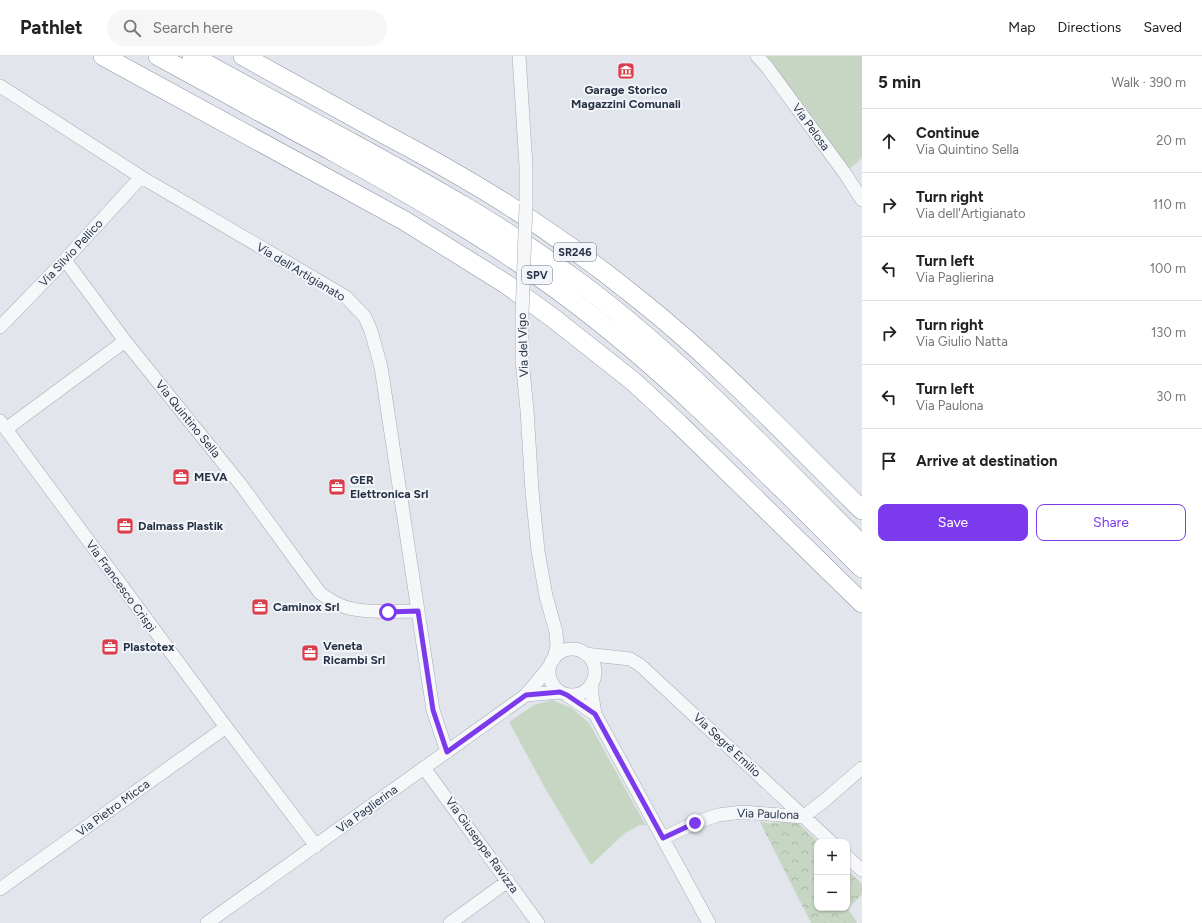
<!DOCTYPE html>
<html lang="en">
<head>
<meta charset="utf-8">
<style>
  body { margin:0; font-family:Figtree,sans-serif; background:#f6f6f6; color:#222 }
  .controls { position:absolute; right:12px; bottom:12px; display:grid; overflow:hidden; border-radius:8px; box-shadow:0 1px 3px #0004 }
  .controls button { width:36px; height:36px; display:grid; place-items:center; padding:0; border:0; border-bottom:1px solid #e0e0e0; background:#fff; color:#222; font:20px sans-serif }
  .stop { position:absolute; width:12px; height:12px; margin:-9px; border:3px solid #7c3aed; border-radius:50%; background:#fff }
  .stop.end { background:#7c3aed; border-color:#fff; box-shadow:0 1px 4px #0008 }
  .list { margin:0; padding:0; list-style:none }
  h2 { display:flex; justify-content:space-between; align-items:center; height:52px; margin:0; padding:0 16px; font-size:17px }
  h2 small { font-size:13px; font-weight:400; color:#767676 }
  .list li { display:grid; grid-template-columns:26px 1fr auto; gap:12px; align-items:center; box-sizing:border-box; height:64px; padding:0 16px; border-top:1px solid #e0e0e0 }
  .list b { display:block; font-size:15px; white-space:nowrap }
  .list p { margin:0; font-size:13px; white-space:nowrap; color:#767676 }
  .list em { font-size:13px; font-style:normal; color:#767676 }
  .actions { display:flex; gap:8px; padding:12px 16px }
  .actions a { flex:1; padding:9px 0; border:1px solid #7c3aed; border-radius:8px; text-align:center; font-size:14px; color:#7c3aed }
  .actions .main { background:#7c3aed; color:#fff }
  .icon { flex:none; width:22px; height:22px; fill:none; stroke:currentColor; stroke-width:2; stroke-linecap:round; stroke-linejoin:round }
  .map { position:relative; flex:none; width:862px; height:867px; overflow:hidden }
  header { display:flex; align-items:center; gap:24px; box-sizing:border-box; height:56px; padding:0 20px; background:#fff; border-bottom:1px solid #e0e0e0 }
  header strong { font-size:19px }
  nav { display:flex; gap:22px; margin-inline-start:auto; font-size:14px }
  .search { width:280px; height:36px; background:#f6f6f6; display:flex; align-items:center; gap:10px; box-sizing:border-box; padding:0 14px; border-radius:22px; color:#767676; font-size:15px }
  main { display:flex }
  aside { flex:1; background:#fff }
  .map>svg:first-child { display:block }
</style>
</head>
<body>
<header>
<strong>Pathlet</strong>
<div class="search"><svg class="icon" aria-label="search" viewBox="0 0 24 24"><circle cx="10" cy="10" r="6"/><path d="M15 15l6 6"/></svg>Search here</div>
<nav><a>Map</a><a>Directions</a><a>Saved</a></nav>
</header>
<main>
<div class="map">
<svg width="862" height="867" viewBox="0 0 862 867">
  <defs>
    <pattern id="park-crowns" width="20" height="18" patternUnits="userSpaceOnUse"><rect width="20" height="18" fill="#c7d6c3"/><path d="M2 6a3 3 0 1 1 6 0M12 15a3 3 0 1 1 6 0" fill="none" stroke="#abb8a9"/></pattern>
  </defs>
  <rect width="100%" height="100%" fill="#e2e5ec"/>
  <path fill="#c7d6c3" d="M762 0H862V102L848 114Z
    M552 644 572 652 589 667 646 770 640 769 625 777 591 809 545 732 509 666 534 649Z"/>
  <path fill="url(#park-crowns)" d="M796 765 818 786H817V852H847V814L862 828V838L848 853 857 867H811L760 766 772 767Z"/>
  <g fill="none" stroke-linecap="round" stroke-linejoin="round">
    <g stroke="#a6acb7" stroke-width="14">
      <path id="minor" d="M519 0 526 110V148
        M757 0 767 11 846 119 862 144
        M0 30 141 121 346 241 365 261 371 275 381 311 433 654 447 696
        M65 204 125 285 241 429 320 537C330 544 340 551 353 553 371 557 399 555 417 555
        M522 260V304L527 354 532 435 538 495 546 540 556 576 557 589 554 603
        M0 271 65 204 141 121
        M0 365 226 671 316 790
        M6 373 125 285
        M549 616a23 23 0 1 1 46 0a23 23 0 1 1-46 0Z
        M585 598 630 603 640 609 831 786
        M592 628V639L595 658 709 867
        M526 639 560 636
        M567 639 595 658
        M424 712 538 867
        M663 782 695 767 718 759 743 756 803 761 825 744 862 712
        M847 801 862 814
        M0 833 226 671
        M207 867 526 639 550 610
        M450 867 508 825"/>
    </g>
    <g stroke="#8892a4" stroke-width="20">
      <path id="highway" d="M103 0 405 165 506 228 553 262 634 326 679 368 862 547
        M158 0C217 32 276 65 336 97 415 141 494 186 567 241 674 321 767 418 862 512
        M192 0C246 30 300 59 354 88 431 130 506 172 576 224 681 301 769 398 862 489
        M243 0C290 26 338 52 386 79 420 97 454 116 487 136 541 169 593 206 642 246 721 309 790 384 862 454"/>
    </g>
    <use href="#minor" stroke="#f6f7f9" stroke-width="13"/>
    <use href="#highway" stroke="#fff" stroke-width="19"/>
    <g stroke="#a6acb7" stroke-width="14" stroke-linecap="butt">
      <path id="minor-bridge" d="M522 260 526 148"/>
    </g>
    <use href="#minor-bridge" stroke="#f6f7f9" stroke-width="13"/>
  </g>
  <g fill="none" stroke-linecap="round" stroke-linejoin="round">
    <path stroke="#7c3aed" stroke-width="5" d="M388 556 418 555 433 654 447 696 526 639 560 636 567 639 595 658 663 782 695 767"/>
  </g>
  <defs>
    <g id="museum-square" transform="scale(0.9)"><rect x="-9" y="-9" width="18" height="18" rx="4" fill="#da3e4d" stroke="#f2f5f9"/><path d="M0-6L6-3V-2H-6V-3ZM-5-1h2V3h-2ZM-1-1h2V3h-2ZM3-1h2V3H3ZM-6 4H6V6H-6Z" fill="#fff"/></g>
    <g id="office-square" transform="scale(0.9)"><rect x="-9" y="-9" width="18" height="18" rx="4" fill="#da3e4d" stroke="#f2f5f9"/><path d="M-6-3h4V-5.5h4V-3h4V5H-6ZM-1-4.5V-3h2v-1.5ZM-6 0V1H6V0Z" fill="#fff"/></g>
  </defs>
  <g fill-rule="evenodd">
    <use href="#museum-square" x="626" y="15"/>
    <use href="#office-square" x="181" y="421"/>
    <use href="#office-square" x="337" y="431"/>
    <use href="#office-square" x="125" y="470"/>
    <use href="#office-square" x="260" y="551"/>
    <use href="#office-square" x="110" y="591"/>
    <use href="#office-square" x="310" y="597"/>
  </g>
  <g text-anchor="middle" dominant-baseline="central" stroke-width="4" stroke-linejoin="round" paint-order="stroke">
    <g fill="#f2f5f9" stroke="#656c7c" stroke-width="1">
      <rect x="554" y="187" width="42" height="18" rx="3"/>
      <rect x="522" y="210" width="30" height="18" rx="3"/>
    </g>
    <g font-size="11" font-weight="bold" fill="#283246">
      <text x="575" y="196">SR246</text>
      <text x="537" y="219">SPV</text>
    </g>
    <g font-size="12" font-weight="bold" fill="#283246" stroke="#f2f5f9" text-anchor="start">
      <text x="626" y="34" text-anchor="middle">Garage Storico<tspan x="626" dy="14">Magazzini Comunali</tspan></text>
      <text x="194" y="421">MEVA</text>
      <text x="350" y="424">GER<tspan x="350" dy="14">Elettronica Srl</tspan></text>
      <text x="138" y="470">Dalmass Plastik</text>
      <text x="273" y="551">Caminox Srl</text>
      <text x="323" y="590">Veneta<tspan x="323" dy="14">Ricambi Srl</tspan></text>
      <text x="123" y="591">Plastotex</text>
    </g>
    <g font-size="12" fill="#283246" stroke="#f2f5f9">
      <text transform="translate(811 71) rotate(54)">Via Pelosa</text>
      <text transform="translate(71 197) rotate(-47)">Via Silvio Pellico</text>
      <text transform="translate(301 216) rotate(31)">Via dell'Artigianato</text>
      <text transform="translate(523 289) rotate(-92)">Via del Vigo</text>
      <text transform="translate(188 363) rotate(51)">Via Quintino Sella</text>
      <text transform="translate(121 530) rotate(54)">Via Francesco Crispi</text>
      <text transform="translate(727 689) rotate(43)">Via Segrè Emilio</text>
      <text transform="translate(113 752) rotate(-36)">Via Pietro Micca</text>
      <text transform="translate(367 753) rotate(-36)">Via Paglierina</text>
      <text transform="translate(768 758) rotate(2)">Via Paulona</text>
      <text transform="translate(482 789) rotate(54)">Via Giuseppe Ravizza</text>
    </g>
  </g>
</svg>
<div class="controls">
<button>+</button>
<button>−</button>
</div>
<div class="stop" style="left:388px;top:556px"></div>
<div class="stop end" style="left:695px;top:767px"></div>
</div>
<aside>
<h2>5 min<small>Walk · 390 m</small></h2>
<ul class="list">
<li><svg class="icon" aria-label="ahead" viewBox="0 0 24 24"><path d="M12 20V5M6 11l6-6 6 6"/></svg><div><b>Continue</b><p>Via Quintino Sella</p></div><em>20 m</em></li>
<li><svg class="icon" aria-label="right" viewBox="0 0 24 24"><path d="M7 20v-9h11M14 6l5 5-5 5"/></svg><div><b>Turn right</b><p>Via dell'Artigianato</p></div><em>110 m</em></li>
<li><svg class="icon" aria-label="left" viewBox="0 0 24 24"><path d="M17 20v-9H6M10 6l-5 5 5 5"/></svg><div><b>Turn left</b><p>Via Paglierina</p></div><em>100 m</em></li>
<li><svg class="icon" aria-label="right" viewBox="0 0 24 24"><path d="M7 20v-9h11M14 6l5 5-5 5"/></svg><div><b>Turn right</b><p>Via Giulio Natta</p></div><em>130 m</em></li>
<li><svg class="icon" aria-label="left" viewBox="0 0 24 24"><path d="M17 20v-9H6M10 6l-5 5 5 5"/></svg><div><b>Turn left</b><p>Via Paulona</p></div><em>30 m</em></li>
<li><svg class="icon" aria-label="arrive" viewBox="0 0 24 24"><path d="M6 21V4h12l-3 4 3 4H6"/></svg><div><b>Arrive at destination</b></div></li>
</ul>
<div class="actions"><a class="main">Save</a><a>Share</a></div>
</aside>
</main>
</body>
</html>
